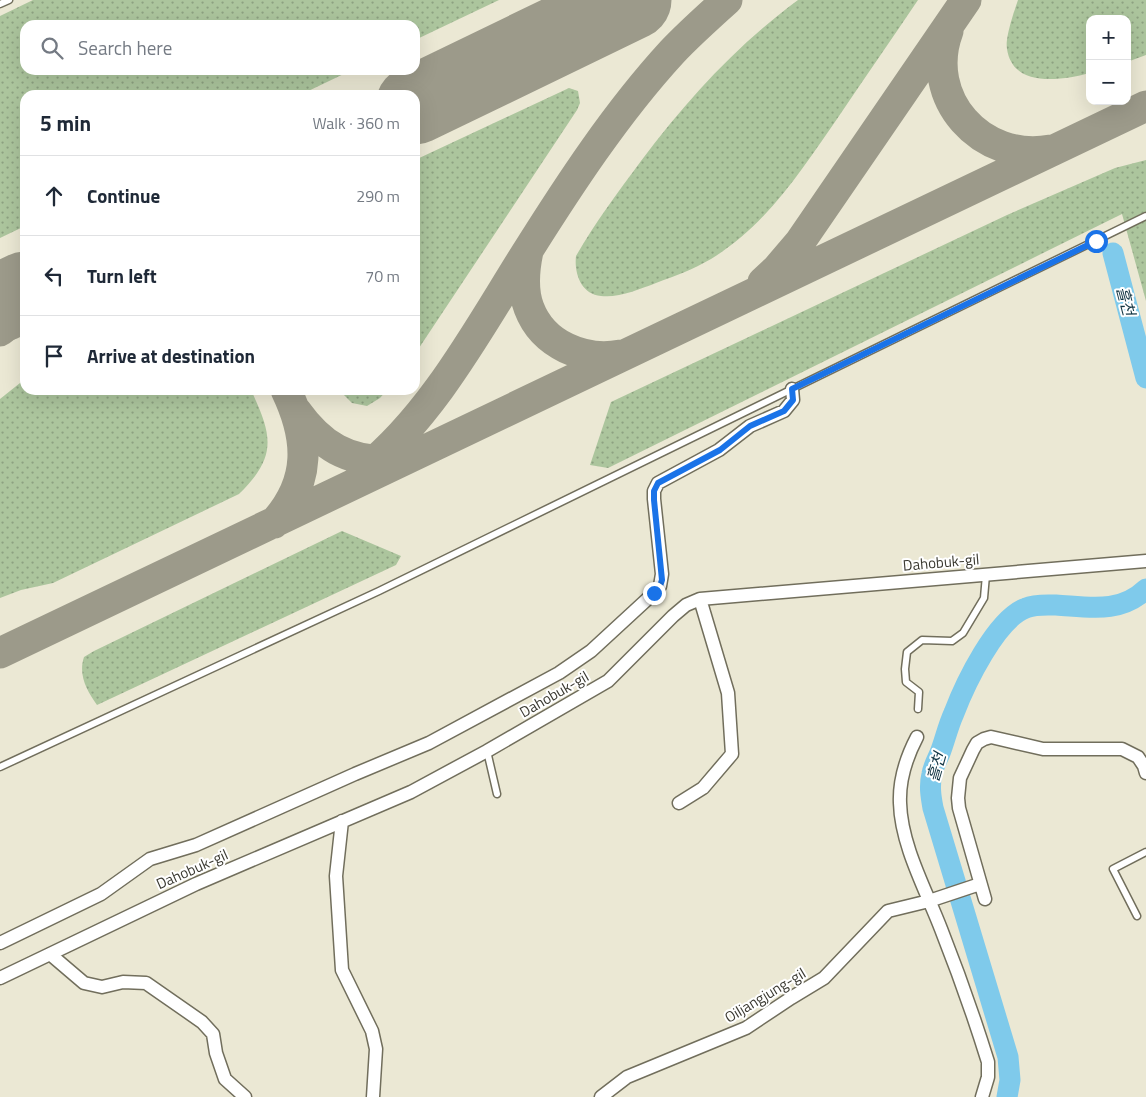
<!DOCTYPE html>
<html lang="en">
<head>
<meta charset="utf-8">
<style>
  body { margin:0; font-family:"Titillium Web","Noto Sans KR",sans-serif; background:#f2f2f3; color:#1f2937 }
  .controls { position:absolute; right:15px; top:15px; display:grid; overflow:hidden; border-radius:10px; box-shadow:0 5px 20px #0002 }
  .controls button { width:45px; height:45px; display:grid; place-items:center; padding:0; border:0; border-bottom:1px solid #e0e1e3; background:#fff; color:#1f2937; font:25px sans-serif }
  .stop { position:absolute; width:15px; height:15px; margin:-11px; border:4px solid #1a73e8; border-radius:50%; background:#fff }
  .stop.end { background:#1a73e8; border-color:#fff; box-shadow:0 1px 5px #0008 }
  .list { margin:0; padding:0; list-style:none }
  h2 { display:flex; justify-content:space-between; align-items:center; height:65px; margin:0; padding:0 20px; font-size:21px }
  h2 small { font-size:16px; font-weight:400; color:#747a83 }
  .list li { display:grid; grid-template-columns:32px 1fr auto; gap:15px; align-items:center; box-sizing:border-box; height:80px; padding:0 20px; border-top:1px solid #e0e1e3 }
  .list b { display:block; font-size:19px; white-space:nowrap }
  .list em { font-size:16px; font-style:normal; color:#747a83 }
  .icon { flex:none; width:28px; height:28px; fill:none; stroke:currentColor; stroke-width:2; stroke-linecap:round; stroke-linejoin:round }
  .map { position:relative; flex:none; width:1146px; height:1097px; overflow:hidden }
  .search { position:absolute; background:#fff; box-shadow:0 5px 20px #0002; left:20px; top:20px; width:400px; height:55px; display:flex; align-items:center; gap:12px; box-sizing:border-box; padding:0 18px; border-radius:15px; color:#747a83; font-size:19px }
  .panel { position:absolute; background:#fff; box-shadow:0 5px 20px #0002; left:20px; top:90px; width:400px; height:305px; border-radius:15px }
  .map>svg:first-child { display:block }
</style>
</head>
<body>
<div class="map">
<svg width="1146" height="1097" viewBox="0 0 1146 1097">
  <defs>
    <pattern id="grass-dots" width="8" height="8" patternUnits="userSpaceOnUse" patternTransform="scale(1.25)"><rect width="8" height="8" fill="#acc59d"/><path d="M2 2h.1M6 6h.1" fill="none" stroke="#8da181" stroke-width="1.8" stroke-linecap="round"/></pattern>
  </defs>
  <rect width="100%" height="100%" fill="#ebe8d4"/>
  <path fill="url(#grass-dots)" d="M33 0H499L415 40V25H25V70H352L300 95H25V226L0 238V16Z
    M798 0H918C892 39 865 77 839 116 803 168 767 225 711 259 694 269 675 276 656 283 640 289 619 298 601 296 581 294 574 273 576 256 595 223 618 192 641 161 688 99 735 47 798 0Z
    M1018 0H1146V55L1127 62V19H1090V73C1063 80 1013 89 1007 49 1005 38 1014 12 1018 0Z
    M569 88 578 91 580 103 577 110 415 354V160Z
    M1146 160V301L1122 214 608 468 590 465 611 402 1007 215 1115 168Z
    M25 379V390H251C272 435 278 456 239 494L53 583 21 590 0 598V399Z
    M339 390H387L380 398 367 406 352 403Z
    M342 531 401 556 396 565 97 705C87 691 78 675 84 657L94 651Z"/>
  <g fill="none" stroke-linecap="round" stroke-linejoin="round">
    <path stroke="#7fcaeb" stroke-width="21" d="M1113 253 1146 378
      M1007 1097 1010 1080 1008 1057 933 808C931 797 929 786 932 774 933 767 937 760 940 753 945 740 948 726 954 713 965 684 996 619 1026 608 1035 604 1046 605 1056 605 1089 607 1120 614 1146 589"/>
    <path stroke="#9c9a8a" stroke-width="31" d="M948 31C923 98 981 163 1051 150
      M528 251C524 270 522 290 529 308 543 345 584 362 621 355
      M763 282 777 269 800 242 966 0
      M0 331 25 312
      M296 411C321 446 348 462 391 461
      M364 470C432 416 479 328 525 255 569 185 616 113 672 52 689 34 708 17 727 0
      M274 523C312 481 309 438 286 390
      M0 653 1146 106"/>
    <path stroke="#9c9a8a" stroke-width="79" d="M415 105 632 0
      M0 303 25 291"/>
    <g stroke="#716e5c" stroke-width="9">
      <path id="lane" d="M0 4 9 0
        M918 709 919 692 906 682 905 669 907 652 922 640 952 641 963 633 984 598 986 575
        M487 751 497 794
        M0 767 379 591 1146 216
        M1137 916 1113 869 1146 852"/>
    </g>
    <g stroke="#716e5c" stroke-width="15">
      <path id="street" d="M917 737C906 758 899 779 900 803 901 845 926 890 941 929 958 972 974 1017 988 1062V1077L982 1097
        M679 803 703 788 732 754 728 693 700 599
        M342 821 336 876 342 970 372 1031 376 1049 373 1097
        M985 899 959 808 958 798 960 778 973 750 977 743 984 739 991 737 1043 749H1122L1138 757 1144 766 1146 773
        M0 943 101 894 150 859 196 845 355 774 429 743 559 673 591 651 654 593 660 586 662 574 654 499V491L658 483 719 450 750 426 784 411 793 400 792 389
        M50 954 84 983 102 987 123 982 146 983 202 1022 213 1034 216 1053 225 1079 245 1097
        M0 978 196 884 411 792 487 751 608 681 673 616 686 605 700 599 1146 561
        M601 1097 627 1077 746 1028 791 998 824 978 888 911 929 901 980 884"/>
    </g>
    <use href="#lane" stroke="#fff" stroke-width="6"/>
    <use href="#street" stroke="#fff" stroke-width="12"/>
  </g>
  <g fill="none" stroke-linecap="round" stroke-linejoin="round">
    <path stroke="#1a73e8" stroke-width="6" d="M654 593 660 586 662 580 654 500V491L658 483 720 450 750 426 784 411 793 400 792 389 1096 241"/>
  </g>
  <g text-anchor="middle" dominant-baseline="central" stroke-width="4" stroke-linejoin="round" paint-order="stroke">
    <g font-size="15" fill="#3a3931" stroke="#fff">
      <text transform="translate(941 562) rotate(-5)">Dahobuk-gil</text>
      <text transform="translate(554 694) rotate(-30)">Dahobuk-gil</text>
      <text transform="translate(192 869) rotate(-24)">Dahobuk-gil</text>
      <text transform="translate(765 995) rotate(-31)">Oiljangjung-gil</text>
    </g>
    <g font-size="16" font-style="italic" fill="#133644" stroke="#fff">
      <text transform="translate(1126 301) rotate(75)">흘천</text>
      <text transform="translate(936 767) rotate(-74)">흘천</text>
    </g>
  </g>
</svg>
<div class="controls">
<button>+</button>
<button>−</button>
</div>
<div class="stop" style="left:1096px;top:241px"></div>
<div class="stop end" style="left:654px;top:593px"></div>
<div class="search"><svg class="icon" aria-label="search" viewBox="0 0 24 24"><circle cx="10" cy="10" r="6"/><path d="M15 15l6 6"/></svg>Search here</div>
<section class="panel">
<h2>5 min<small>Walk · 360 m</small></h2>
<ul class="list">
<li><svg class="icon" aria-label="ahead" viewBox="0 0 24 24"><path d="M12 20V5M6 11l6-6 6 6"/></svg><div><b>Continue</b></div><em>290 m</em></li>
<li><svg class="icon" aria-label="left" viewBox="0 0 24 24"><path d="M17 20v-9H6M10 6l-5 5 5 5"/></svg><div><b>Turn left</b></div><em>70 m</em></li>
<li><svg class="icon" aria-label="arrive" viewBox="0 0 24 24"><path d="M6 21V4h12l-3 4 3 4H6"/></svg><div><b>Arrive at destination</b></div></li>
</ul>
</section>
</div>
</body>
</html>
